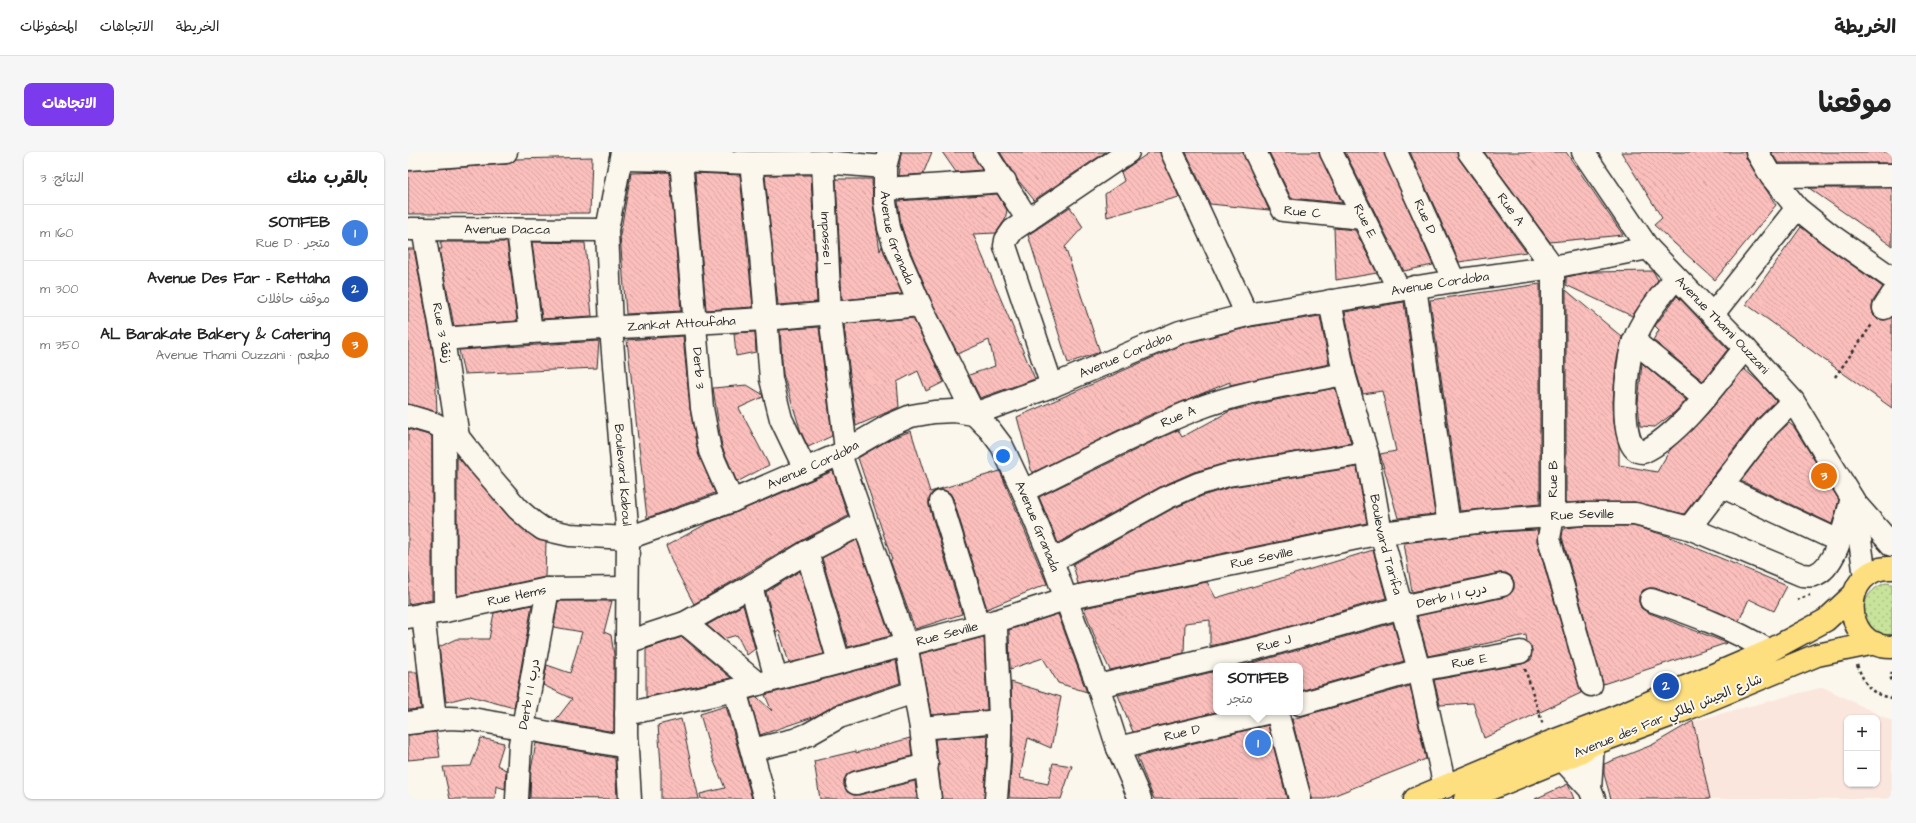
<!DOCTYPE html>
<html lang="ar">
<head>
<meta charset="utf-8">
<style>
  body { margin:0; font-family:"Architects Daughter","Playpen Sans Arabic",sans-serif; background:#f6f6f6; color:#222; direction:rtl }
  .controls { position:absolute; right:12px; bottom:12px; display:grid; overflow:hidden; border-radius:8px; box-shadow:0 1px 3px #0004 }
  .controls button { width:36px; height:36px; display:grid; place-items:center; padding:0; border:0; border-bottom:1px solid #e0e0e0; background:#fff; color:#222; font:20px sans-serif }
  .you { position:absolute; left:595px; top:304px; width:14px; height:14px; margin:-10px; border:3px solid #fff; border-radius:50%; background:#1a73e8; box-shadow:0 0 0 6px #1a73e833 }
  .badge { display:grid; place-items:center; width:26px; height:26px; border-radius:50%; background:#7c3aed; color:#fff; font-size:13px; font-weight:700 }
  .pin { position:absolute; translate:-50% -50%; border:2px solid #fff; box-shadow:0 1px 4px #0006 }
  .popup { position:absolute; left:805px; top:511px; width:90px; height:52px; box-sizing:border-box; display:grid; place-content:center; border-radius:8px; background:#fff; filter:drop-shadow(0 1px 3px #0005); font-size:13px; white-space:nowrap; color:#767676 }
  .popup b { font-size:15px; color:#222 }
  .popup::after { content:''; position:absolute; left:50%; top:100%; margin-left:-8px; border:8px solid transparent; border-top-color:#fff }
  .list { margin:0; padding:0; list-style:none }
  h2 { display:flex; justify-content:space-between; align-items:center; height:52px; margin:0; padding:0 16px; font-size:17px }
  h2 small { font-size:13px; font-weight:400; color:#767676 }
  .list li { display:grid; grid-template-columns:26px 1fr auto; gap:12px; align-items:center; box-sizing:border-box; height:56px; padding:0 16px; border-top:1px solid #e0e0e0 }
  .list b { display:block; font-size:15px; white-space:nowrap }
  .list p { margin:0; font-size:13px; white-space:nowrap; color:#767676 }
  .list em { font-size:13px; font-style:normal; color:#767676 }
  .map { position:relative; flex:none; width:1484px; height:647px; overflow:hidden; direction:ltr; border-radius:8px }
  header { display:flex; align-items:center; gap:24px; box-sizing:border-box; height:56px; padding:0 20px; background:#fff; border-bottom:1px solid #e0e0e0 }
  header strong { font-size:19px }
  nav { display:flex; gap:22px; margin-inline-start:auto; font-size:14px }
  .intro { display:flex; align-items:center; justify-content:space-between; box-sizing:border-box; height:96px; padding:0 24px }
  h1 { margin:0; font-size:28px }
  .button { padding:10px 18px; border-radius:8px; background:#7c3aed; color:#fff; font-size:14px; font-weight:700 }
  main { display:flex; gap:24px; padding:0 24px }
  aside { flex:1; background:#fff; border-radius:8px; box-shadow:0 1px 3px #0004 }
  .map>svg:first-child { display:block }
</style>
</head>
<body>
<header>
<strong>الخريطة</strong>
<nav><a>الخريطة</a><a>الاتجاهات</a><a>المحفوظات</a></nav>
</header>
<div class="intro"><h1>موقعنا</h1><a class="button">الاتجاهات</a></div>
<main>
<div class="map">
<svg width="1484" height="647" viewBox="0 0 1484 647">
  <defs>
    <pattern id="grass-dots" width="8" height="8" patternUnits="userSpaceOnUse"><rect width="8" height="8" fill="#c8e39a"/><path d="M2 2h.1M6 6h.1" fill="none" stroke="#acc385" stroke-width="1.8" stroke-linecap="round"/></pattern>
    <pattern id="building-back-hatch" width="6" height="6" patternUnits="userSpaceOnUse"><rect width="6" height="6" fill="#fbbfbc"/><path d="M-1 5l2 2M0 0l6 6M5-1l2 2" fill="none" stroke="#d7a4a2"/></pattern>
  </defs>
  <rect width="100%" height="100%" fill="#fbf7ec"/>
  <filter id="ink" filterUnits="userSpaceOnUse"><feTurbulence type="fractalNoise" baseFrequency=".025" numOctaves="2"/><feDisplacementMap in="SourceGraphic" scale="8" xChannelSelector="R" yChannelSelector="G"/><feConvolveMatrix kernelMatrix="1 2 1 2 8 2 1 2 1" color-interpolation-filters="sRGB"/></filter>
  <g filter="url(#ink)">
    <path fill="#fbe6de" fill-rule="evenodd" d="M1415 535 1484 569V647H1302L1285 569ZM1439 566H1469V632H1439Z"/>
    <path fill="url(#grass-dots)" stroke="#7a8762" d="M1478 431 1484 432V484C1452 487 1443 443 1478 431Z"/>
    <path fill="url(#building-back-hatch)" stroke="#2b2b2b" d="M493 0H524L515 22 490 24Z
      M534 0H565L574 18 548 20Z
      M592 0H698L626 48 609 27Z
      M742 0H752L771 45 699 65 697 42 716 29 713 20Z
      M778 0H835L861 58 802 52Z
      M861 0H911L934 51 883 46Z
      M937 0H976L1025 113 996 119Z
      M1002 0H1049L1051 7 1118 100 1051 110Z
      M1076 0H1158L1215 83 1142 90Z
      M1213 0H1337L1338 6 1368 53 1307 128 1246 73 1254 66Z
      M1363 0H1484V11H1370Z
      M184 5 182 61 0 62V19L99 12 108 7Z
      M262 20 273 159 218 162 212 83 223 21Z
      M287 21 332 23 345 155 298 158Z
      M357 23H403L409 150 370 153Z
      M428 27H464L465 52 472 99 474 94 494 142 434 148Z
      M1401 36H1484V94Z
      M589 42 599 58 597 68 588 81 565 82 627 227 572 246 561 223 587 214 581 188 550 202 523 148 500 94 493 73 490 49Z
      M662 55 675 75 657 95 692 200 660 211 620 83Z
      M1393 75 1417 94 1475 135 1465 149 1464 156 1465 162 1470 167 1476 168 1484 165V256L1338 152Z
      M926 76 947 78 969 121 928 128Z
      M32 90H99L109 169 46 174 31 97H34Z
      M124 90 177 91 184 164 134 167Z
      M0 97H6L23 189 27 214 29 260 0 252Z
      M1245 119 1250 128 1224 164 1158 133V125L1184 120Z
      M1132 132V352L1052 359 1022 148Z
      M1158 138 1214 185 1208 212 1205 250 1206 271 1211 294V313L1249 320 1262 298 1299 262 1336 217 1351 230 1368 249 1349 267 1276 362 1227 350 1158 351Z
      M1269 144 1320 197 1295 229 1245 188 1251 178 1247 174Z
      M996 150 1027 362 990 366 972 302 988 299 974 239 955 242 948 219 937 160Z
      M912 164 921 212 822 233V230L737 265 624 321 609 265 776 192 842 175Z
      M505 166 536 230 518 239 510 219 489 230 491 255 448 274 436 172Z
      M411 175 424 284 400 295 393 280 375 222 372 178Z
      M347 180 348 200 328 204 326 181Z
      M275 184 282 257 290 301 307 341 239 366 219 188Z
      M191 189 189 216 56 222 51 198Z
      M1234 211 1278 248 1267 260 1247 275 1232 274 1230 251Z
      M339 233 354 242 355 245 331 256 361 313 329 330 314 295 305 236Z
      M927 236 943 291 818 311 786 320 752 335 650 391 631 345 748 288 770 278 774 285 822 259 863 249Z
      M1381 271 1386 275 1431 348 1424 372 1333 329 1368 283Z
      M0 277 24 284V448L0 452V431H2L0 411Z
      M503 279 522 340 592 319 639 432 579 457 545 346 542 341 536 338H529L524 341 521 347V354L554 462 507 477 482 408H484L450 306 482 287Z
      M49 304 102 366 128 387 138 390 137 425 49 444Z
      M949 315 959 371 670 432 665 412 764 357 794 344 823 335Z
      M425 319 440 364 393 389 286 452 264 410 258 394 300 371 329 360Z
      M1174 374H1225L1260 384 1379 434 1366 459 1341 447 1331 469 1293 453 1247 436H1241L1235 438 1231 444V450L1233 456 1239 460 1319 491 1195 532 1154 385 1155 378 1158 376Z
      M1130 378 1129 389 1173 541 1076 586 1065 551 1032 553 1026 528 1114 512 1123 508 1124 497 1119 490 1118 483 1020 504 1009 464 1097 445 1102 442 1106 437V430L1103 424 1098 421H1091L1004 440 996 391 1087 380Z
      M449 388 482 484 440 495 414 406Z
      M965 398 978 446 859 481 802 494V468L777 471 776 501 702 518 689 491 676 456 799 430 808 446Z
      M392 419 416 502 381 511 371 478 368 480 358 440Z
      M150 449H204L196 480 203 483 206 503V580L147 569 164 547 135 533 139 513 162 521 174 480 146 475Z
      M124 453 106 556 62 544 38 550 31 495 48 487H81L86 461Z
      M335 453 347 497 339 503 329 483 315 487 299 473Z
      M650 462 678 538 679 540 650 531 635 506 602 517 601 478Z
      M985 471 996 509 892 539V514H834Z
      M274 485 323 526 238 545V497Z
      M576 485 579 558 523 563 512 502Z
      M488 508 492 531 427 553 408 564 352 583 342 547 349 545 364 559 357 543Z
      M808 519V560L725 580 710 543Z
      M0 520H9L13 557 0 558Z
      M603 530 653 545 643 596 620 586 612 626 640 632 645 611 664 614 653 647 601 646 605 587Z
      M1002 534 1018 607 917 647H904L884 567Z
      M318 554 344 647H293L292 642 317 636 305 607 292 562Z
      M273 567 291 647H253V613L250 573Z
      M1285 569 1302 647H1203L1196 622V612L1244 593Z
      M860 573 879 647H746L729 605Z
      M28 580 32 605 0 608V583Z
      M580 583 576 647H534L527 587Z
      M73 586 96 591 89 613 98 618 97 637 88 634 87 647H42L35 615 63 614Z
      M502 586 504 604 445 619 439 622 436 628V634L439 640 445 643H451L507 629 509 647H412L406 609 448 599V601Z
      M128 591 207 606 209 647 122 646 123 618Z
      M1160 632 1166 647H1127Z"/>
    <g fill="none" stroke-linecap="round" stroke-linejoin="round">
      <g stroke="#2b2b2b" stroke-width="25">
        <g id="minor">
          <path id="s1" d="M214 0 199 78 203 176 220 386 218 582 222 647"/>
          <path id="s2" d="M481 0 477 15V50L481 76 488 98 512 153 566 262 582 278 594 294 615 339 644 409 690 534 710 596 732 647"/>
          <path d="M577 0 620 68"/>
          <path d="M764 0 839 163"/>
          <path id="s3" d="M847 0 875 58 955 66"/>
          <path id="s4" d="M923 0 991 138"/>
          <path id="s5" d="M988 0 1046 129"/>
          <path id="s6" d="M1061 0 1145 115V364L1141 386 1183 533"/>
          <path id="s7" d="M1175 0 1240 96 1337 196 1385 249 1447 351 1484 393"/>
          <path d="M1349 0 1363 24 1389 56 1424 84 1484 126"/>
          <path d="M0 7 98 0"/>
          <path d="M213 7 273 8 343 11 415 10 477 15"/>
          <path id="s8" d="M273 8 294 256 302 299 324 349"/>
          <path id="s9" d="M415 10 422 162 438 298"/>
          <path d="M343 11 352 91 363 227 373 267 397 317"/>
          <path d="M1363 24 1484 23"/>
          <path d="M477 37 597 29"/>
          <path id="s10" d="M2 77 199 78"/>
          <path d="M15 77 35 187 50 285"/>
          <path d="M110 78 123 180"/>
          <path d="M1268 126C1252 144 1234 166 1226 189 1219 206 1207 300 1235 300 1272 283 1311 228 1337 196"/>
          <path d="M1007 135 1041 374"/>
          <path id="s11" d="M922 149 936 222 959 301 973 381 1011 518 1037 635"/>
          <path d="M1476 156 1484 143"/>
          <path d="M1305 162 1389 56"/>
          <path id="s12" d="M35 187 123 180 357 167 512 153"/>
          <path d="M1226 189 1296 246"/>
          <path d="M644 234 597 94 598 88 605 78 720 0"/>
          <path id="s13" d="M0 264 27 272 50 285 72 313 110 357 125 370 135 377 162 383 220 386 324 349 432 302 482 273 503 264 526 260 546 259 566 262 644 234 772 180 839 163 1046 129 1145 115 1240 96"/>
          <path d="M36 276 37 459"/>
          <path d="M432 302 498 492 513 576 522 647"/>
          <path d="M1313 334 1431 389"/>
          <path id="s14" d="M615 339C671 312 728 281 786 258 834 239 886 232 936 222"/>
          <path d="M533 350 571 473"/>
          <path d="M1447 351 1457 425"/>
          <path d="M1281 376 1359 275 1385 249"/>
          <path d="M399 400 431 510"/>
          <path d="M644 409 758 346 790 332 820 323 959 301"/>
          <path d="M343 434 368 527"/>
          <path d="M1243 448C1284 462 1324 476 1361 499"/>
          <path d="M15 462 27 567"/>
          <path id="s15" d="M0 465 37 459 140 437 219 436"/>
          <path d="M588 469C588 502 591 534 592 567 593 593 590 620 588 647"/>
          <path d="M277 471 350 532"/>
          <path d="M219 490 277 471 343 434 399 400 455 371"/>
          <path id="s16" d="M690 534 850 496 994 455 1094 433"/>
          <path d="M327 538 357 647"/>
          <path id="s17" d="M892 552 1011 518 1112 500"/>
          <path d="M869 560 892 647"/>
          <path id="s18" d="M218 562 327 538 588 469 657 447 973 381 1086 368 1145 364 1174 362H1227L1281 376 1394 423C1398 423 1402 424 1406 423 1429 416 1438 367 1444 346"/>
          <path d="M0 571 41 566 64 567 219 595"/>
          <path d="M513 576 592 569"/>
          <path id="s19" d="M710 596 862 560"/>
          <path d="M344 598 386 588 401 582 431 565 506 540"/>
          <path d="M1154 607 1182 637 1186 647"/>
          <path d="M448 631 519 613"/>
          <path d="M1182 637 1185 592"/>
          <path d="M109 647 112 592 140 437"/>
        </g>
      </g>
      <g stroke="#2b2b2b" stroke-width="25">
        <path id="major" d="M1484 416C1432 413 1431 496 1484 495
          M1007 647 1140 591 1198 569 1361 499 1418 468 1445 443
          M1057 647 1172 600 1185 592 1269 561 1409 503 1467 491"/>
      </g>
      <path stroke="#2b2b2b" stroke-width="2.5" stroke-dasharray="3 3" stroke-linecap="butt" d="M1427 225 1465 171
        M1389 448 1402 443
        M1449 513C1457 532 1462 543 1484 546
        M1117 517 1135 573
        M1484 520 1482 524 1484 529"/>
      <use href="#minor" stroke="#fbf7ec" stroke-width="22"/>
      <use href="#major" stroke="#fedf80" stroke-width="22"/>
    </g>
  </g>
  <g text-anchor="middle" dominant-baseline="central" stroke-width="4" stroke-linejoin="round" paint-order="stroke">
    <g font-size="13" fill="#2b2b2b" stroke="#fbf7ec">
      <text stroke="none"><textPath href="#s3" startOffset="84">Rue C</textPath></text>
      <text stroke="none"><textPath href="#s6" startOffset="71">Rue A</textPath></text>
      <text stroke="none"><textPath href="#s5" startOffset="71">Rue D</textPath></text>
      <text stroke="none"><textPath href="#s4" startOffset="77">Rue E</textPath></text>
      <text stroke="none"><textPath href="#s10" startOffset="97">Avenue Dacca</textPath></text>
      <text stroke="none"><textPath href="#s2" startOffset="88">Avenue Granada</textPath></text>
      <text stroke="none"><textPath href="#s9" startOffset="76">Impasse 1</textPath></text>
      <text stroke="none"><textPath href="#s13" startOffset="1125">Avenue Cordoba</textPath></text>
      <text stroke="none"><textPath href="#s12" startOffset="239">Zankat Attoufaha</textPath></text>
      <text stroke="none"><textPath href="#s7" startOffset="223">Avenue Thami Ouzzani</textPath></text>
      <text transform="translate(34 181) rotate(80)">Rue 3 زنقة</text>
      <text stroke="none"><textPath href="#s13" startOffset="801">Avenue Cordoba</textPath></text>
      <text stroke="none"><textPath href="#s8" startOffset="209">Derb 3</textPath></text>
      <text stroke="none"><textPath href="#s14" startOffset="172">Rue A</textPath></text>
      <text stroke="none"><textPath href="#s13" startOffset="465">Avenue Cordoba</textPath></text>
      <text stroke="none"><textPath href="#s1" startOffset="325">Boulevard Kaboul</textPath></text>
      <text transform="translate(1145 327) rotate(-89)">Rue B</text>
      <text stroke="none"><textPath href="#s18" startOffset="979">Rue Seville</textPath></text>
      <text stroke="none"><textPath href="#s2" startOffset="412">Avenue Granada</textPath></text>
      <text stroke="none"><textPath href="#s11" startOffset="250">Boulevard Tarifa</textPath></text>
      <text stroke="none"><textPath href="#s18" startOffset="655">Rue Seville</textPath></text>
      <text stroke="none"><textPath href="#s15" startOffset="111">Rue Hems</textPath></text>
      <text transform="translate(1044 444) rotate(-13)">Derb 1 درب 1</text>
      <text stroke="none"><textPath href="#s18" startOffset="331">Rue Seville</textPath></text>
      <text stroke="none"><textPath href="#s16" startOffset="181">Rue J</textPath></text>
      <text stroke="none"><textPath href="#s17" startOffset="175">Rue E</textPath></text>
      <text transform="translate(121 542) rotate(-80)">Derb 1 درب 1</text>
      <text transform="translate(1260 564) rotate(-22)">Avenue des Far شارع الجيش الملكي</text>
      <text stroke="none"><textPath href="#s19" startOffset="66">Rue D</textPath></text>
    </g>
  </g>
</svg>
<div class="controls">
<button>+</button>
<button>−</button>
</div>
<div class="you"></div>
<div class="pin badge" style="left:850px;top:591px;background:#3f7fe0">1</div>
<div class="popup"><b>SOTIFEB</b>متجر</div>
<div class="pin badge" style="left:1258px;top:534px;background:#1a4fb4">2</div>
<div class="pin badge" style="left:1416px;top:324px;background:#e8710a">3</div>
</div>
<aside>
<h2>بالقرب منك<small>النتائج: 3</small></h2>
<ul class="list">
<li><span class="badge" style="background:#3f7fe0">1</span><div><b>SOTIFEB</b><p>متجر · Rue D</p></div><em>160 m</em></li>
<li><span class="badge" style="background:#1a4fb4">2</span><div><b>Avenue Des Far - Rettaha</b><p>موقف حافلات</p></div><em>300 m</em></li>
<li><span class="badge" style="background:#e8710a">3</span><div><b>AL Barakate Bakery &amp; Catering</b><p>مطعم · Avenue Thami Ouzzani</p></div><em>350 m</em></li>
</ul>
</aside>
</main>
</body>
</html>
